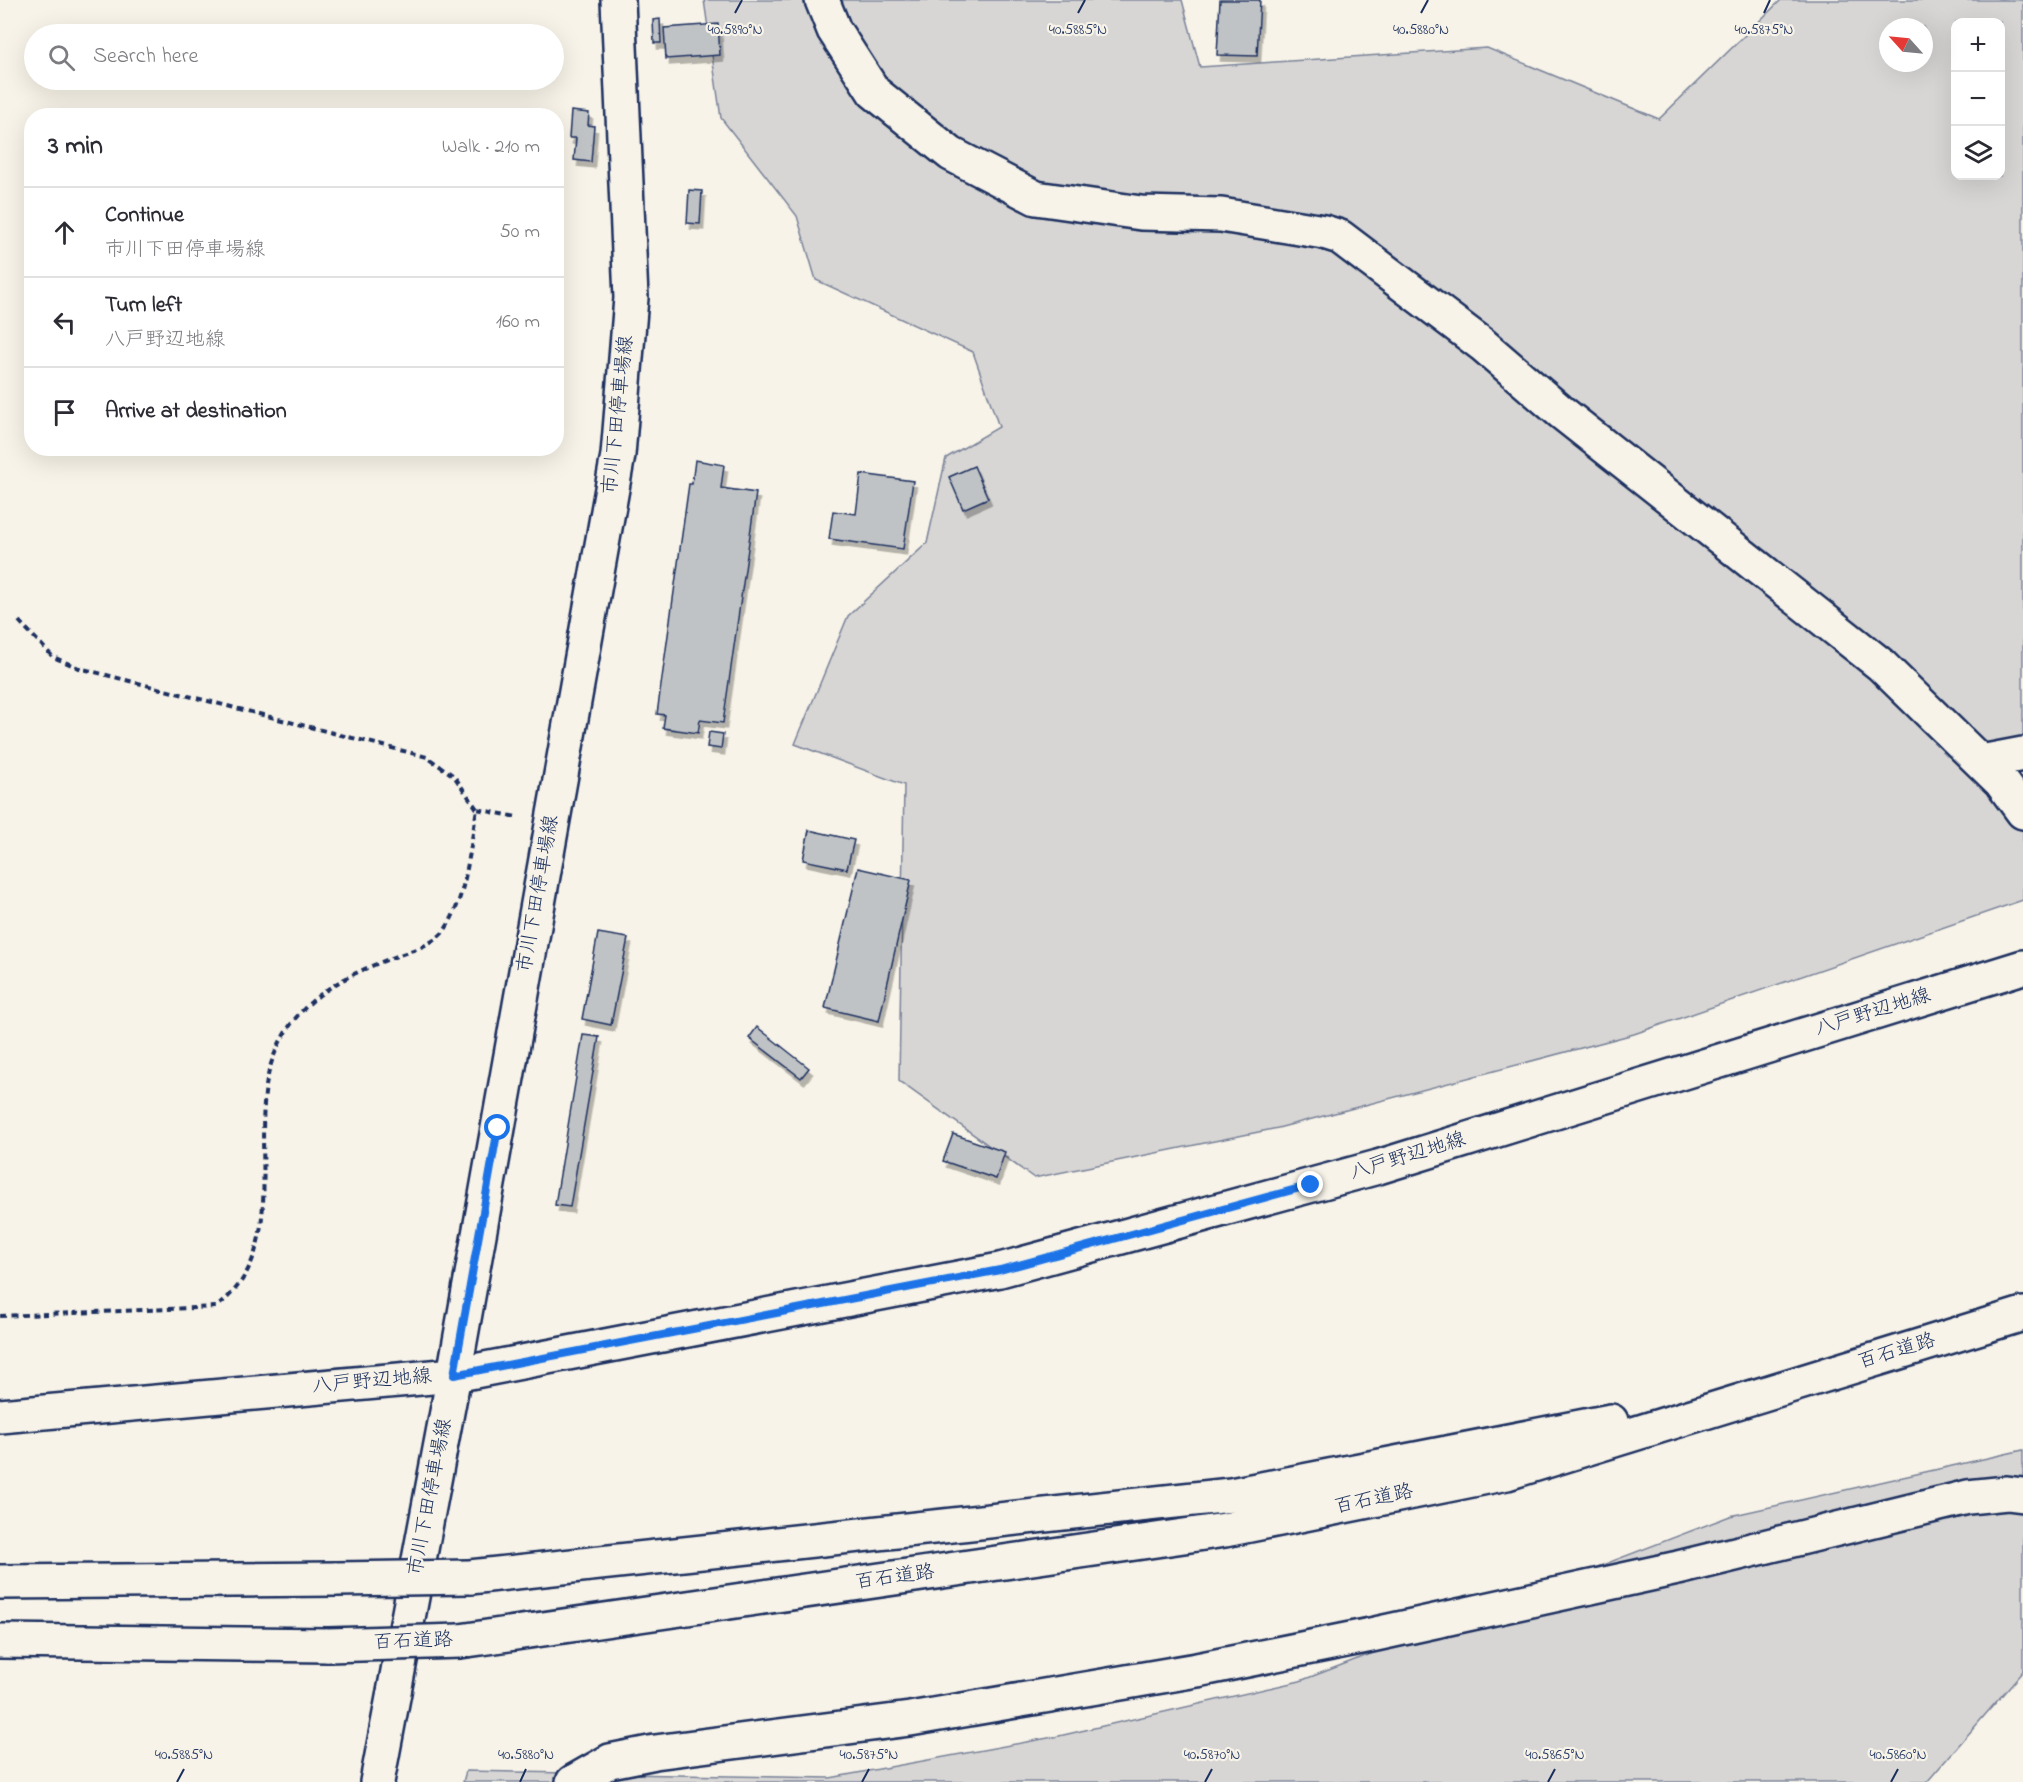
<!DOCTYPE html>
<html lang="en">
<head>
<meta charset="utf-8">
<style>
  body { margin:0; font-family:"Indie Flower","Klee One",sans-serif; background:#f2f2f3; color:#2b2b33 }
  .controls { position:absolute; right:18px; top:18px; display:grid; overflow:hidden; border-radius:12px; box-shadow:0 6px 24px #0002 }
  .controls button { width:54px; height:54px; display:grid; place-items:center; padding:0; border:0; border-bottom:2px solid #e1e1e2; background:#fff; color:#2b2b33; font:30px sans-serif }
  .compass { position:absolute; left:1879px; top:18px; width:54px; height:54px; border-radius:50%; background:#fff; box-shadow:0 6px 24px #0002; rotate:297deg }
  .stop { position:absolute; width:18px; height:18px; margin:-14px; border:4px solid #1a73e8; border-radius:50%; background:#fff }
  .stop.end { background:#1a73e8; border-color:#fff; box-shadow:0 2px 6px #0008 }
  .list { margin:0; padding:0; list-style:none }
  h2 { display:flex; justify-content:space-between; align-items:center; height:78px; margin:0; padding:0 24px; font-size:26px }
  h2 small { font-size:20px; font-weight:400; color:#7c7c81 }
  .list li { display:grid; grid-template-columns:39px 1fr auto; gap:18px; align-items:center; box-sizing:border-box; height:90px; padding:0 24px; border-top:2px solid #e1e1e2 }
  .list b { display:block; font-size:22px; white-space:nowrap }
  .list p { margin:0; font-size:20px; white-space:nowrap; color:#7c7c81 }
  .list em { font-size:20px; font-style:normal; color:#7c7c81 }
  .icon { flex:none; width:33px; height:33px; fill:none; stroke:currentColor; stroke-width:2; stroke-linecap:round; stroke-linejoin:round }
  .map { position:relative; flex:none; width:2023px; height:1782px; overflow:hidden }
  .search { position:absolute; background:#fff; box-shadow:0 6px 24px #0002; left:24px; top:24px; width:540px; height:66px; display:flex; align-items:center; gap:15px; box-sizing:border-box; padding:0 21px; border-radius:33px; color:#7c7c81; font-size:22px }
  .panel { position:absolute; background:#fff; box-shadow:0 6px 24px #0002; left:24px; top:108px; width:540px; height:348px; border-radius:24px }
  .map>svg:first-child { display:block }
</style>
</head>
<body>
<div class="map">
<svg width="2023" height="1782" viewBox="0 0 2023 1782">
  <defs>
    <filter id="shadow"><feDropShadow dx="3.5" dy="6" stdDeviation="0" flood-color="#0004"/></filter>
  </defs>
  <rect width="100%" height="100%" fill="#f7f3e8"/>
  <filter id="ink" filterUnits="userSpaceOnUse"><feTurbulence type="fractalNoise" baseFrequency=".0167" numOctaves="2"/><feDisplacementMap in="SourceGraphic" scale="12" xChannelSelector="R" yChannelSelector="G"/><feConvolveMatrix kernelMatrix="1 2 1 2 8 2 1 2 1" color-interpolation-filters="sRGB"/></filter>
  <g filter="url(#ink)">
    <path fill="#d7d6d4" stroke="#798299" stroke-width="1.5" fill-rule="evenodd" d="M704 0H1182L1200 67 1487 48 1659 119 1781 0H2023V900L1634 1034 1278 1128 1034 1178 899 1081 904 785 795 744 848 616 927 543 946 458 999 427 973 352 816 280 797 216 721 118ZM1956 22H2000V176H1956ZM1888 27H1924V63H1888Z
      M2023 1450V1671L1927 1782H463L466 1771 830 1778 1059 1736 1300 1681 1730 1516Z"/>
    <path fill="#c0c3c5" stroke="#1b2f5e" stroke-width="1.5" filter="url(#shadow)" d="M1220 0H1260L1257 56 1217 55Z
      M660 19 661 43H654L653 20Z
      M718 24 720 55 666 59 664 28Z
      M571 111 589 113 588 125 594 126 591 162 574 160 576 138H569Z
      M689 190 702 191 700 224 687 223Z
      M695 460 724 465 721 488 756 493 723 723 700 720 698 733 663 728 665 715 657 714 689 484H692Z
      M974 466 988 498 963 509 949 477Z
      M861 474 913 481 903 549 829 539 833 511 856 514Z
      M709 732 723 734 721 749 707 747Z
      M809 830 854 840 847 869 803 860Z
      M858 868 911 880 879 1021 825 1008Z
      M598 933 628 938 611 1025 582 1019Z
      M757 1027 809 1068 801 1078 749 1038Z
      M583 1035 599 1037 570 1207 555 1205Z
      M953 1134 1005 1152 996 1179 943 1161Z"/>
    <g fill="none" stroke-linecap="round" stroke-linejoin="round">
      <g stroke="#1b2f5e" stroke-width="38">
        <path id="minor" d="M822 0 834 30 874 92 951 154 1036 198 1141 213 1221 215 1324 232 1340 237 1483 345 1561 412 1880 664 2001 782 2023 812
          M1981 762 2023 754
          M573 1782 610 1761 655 1752 910 1719 1197 1670 1371 1635 1678 1568 1968 1497 2007 1493 2023 1495"/>
      </g>
      <g stroke="#1b2f5e" stroke-width="38">
        <path id="secondary" d="M377 1782 454 1375 618 455 631 298 618 0"/>
      </g>
      <g stroke="#1b2f5e" stroke-width="38">
        <path id="primary" d="M0 1416 454 1375 1000 1270 1378 1167 2023 967"/>
      </g>
      <g stroke="#1b2f5e" stroke-width="38">
        <path id="motorway" d="M470 1577 1231 1495 1611 1421
          M0 1582 337 1579
          M0 1641 328 1645
          M460 1641 1225 1530 1507 1473 2023 1314"/>
      </g>
      <path stroke="#1b2f5e" stroke-width="4" stroke-dasharray="6 4.5" stroke-linecap="butt" d="M19 621 53 657 79 668 427 757 454 776 477 809
        M0 1316 216 1307C293 1251 247 1141 271 1064 291 1002 340 977 397 956 412 950 433 945 444 931 466 901 470 846 477 809L517 817"/>
      <use href="#minor" stroke="#f7f3e8" stroke-width="33"/>
      <use href="#secondary" stroke="#f7f3e8" stroke-width="33"/>
      <use href="#primary" stroke="#f7f3e8" stroke-width="33"/>
      <use href="#motorway" stroke="#f7f3e8" stroke-width="33"/>
      <g stroke="#1b2f5e" stroke-width="38" stroke-linecap="butt">
        <path id="motorway-bridge" d="M337 1579 470 1577
          M328 1645 460 1641"/>
      </g>
      <use href="#motorway-bridge" stroke="#f7f3e8" stroke-width="33"/>
    </g>
  </g>
  <g fill="none" stroke-linecap="round" stroke-linejoin="round" filter="url(#ink)">
    <path stroke="#1a73e8" stroke-width="8" d="M498 1128 454 1375 1000 1270 1311 1185"/>
  </g>
  <path fill="none" stroke="#1b2f5e" stroke-width="2" d="M735 13 742 0M1078 13 1085 0M1421 13 1428 0M1764 13 1770 0M177 1782 184 1769M520 1782 526 1769M862 1782 869 1769M1205 1782 1212 1769M1548 1782 1555 1769M1891 1782 1898 1769"/>
  <g text-anchor="middle" dominant-baseline="central" stroke-width="4.5" stroke-linejoin="round" paint-order="stroke">
    <g font-size="20" fill="#1b2f5e" stroke="#f7f3e8">
      <text transform="translate(619 415) rotate(-84)">市川下田停車場線</text>
      <text transform="translate(539 894) rotate(-80)">市川下田停車場線</text>
      <text transform="translate(1873 1013) rotate(-17)">八戸野辺地線</text>
      <text transform="translate(1408 1157) rotate(-17)">八戸野辺地線</text>
      <text transform="translate(1897 1352) rotate(-17)">百石道路</text>
      <text transform="translate(372 1382) rotate(-5)">八戸野辺地線</text>
      <text transform="translate(431 1497) rotate(-79)">市川下田停車場線</text>
      <text transform="translate(1374 1500) rotate(-12)">百石道路</text>
      <text transform="translate(895 1578) rotate(-8)">百石道路</text>
      <text transform="translate(413 1642) rotate(-2)">百石道路</text>
    </g>
  </g>
  <g font-size="15" text-anchor="middle" fill="#1b2f5e" stroke="#f7f3e8" stroke-width="4.5" stroke-linejoin="round" paint-order="stroke">
    <text x="735" y="34">40.5890°N</text>
    <text x="1078" y="34">40.5885°N</text>
    <text x="1421" y="34">40.5880°N</text>
    <text x="1764" y="34">40.5875°N</text>
    <text x="184" y="1759">40.5885°N</text>
    <text x="526" y="1759">40.5880°N</text>
    <text x="869" y="1759">40.5875°N</text>
    <text x="1212" y="1759">40.5870°N</text>
    <text x="1555" y="1759">40.5865°N</text>
    <text x="1898" y="1759">40.5860°N</text>
  </g>
</svg>
<div class="controls">
<button>+</button>
<button>−</button>
<button><svg class="icon" aria-label="layers" viewBox="0 0 24 24"><path d="M12 4l9 5-9 5-9-5zM3 14l9 5 9-5"/></svg></button>
</div>
<svg class="compass" viewBox="-18 -18 36 36"><path d="M0-13l5 13h-10z" fill="#e53935"/><path d="M0 13l5-13h-10z" fill="#7c7c81"/></svg>
<div class="stop" style="left:498px;top:1128px"></div>
<div class="stop end" style="left:1311px;top:1185px"></div>
<div class="search"><svg class="icon" aria-label="search" viewBox="0 0 24 24"><circle cx="10" cy="10" r="6"/><path d="M15 15l6 6"/></svg>Search here</div>
<section class="panel">
<h2>3 min<small>Walk · 210 m</small></h2>
<ul class="list">
<li><svg class="icon" aria-label="ahead" viewBox="0 0 24 24"><path d="M12 20V5M6 11l6-6 6 6"/></svg><div><b>Continue</b><p>市川下田停車場線</p></div><em>50 m</em></li>
<li><svg class="icon" aria-label="left" viewBox="0 0 24 24"><path d="M17 20v-9H6M10 6l-5 5 5 5"/></svg><div><b>Turn left</b><p>八戸野辺地線</p></div><em>160 m</em></li>
<li><svg class="icon" aria-label="arrive" viewBox="0 0 24 24"><path d="M6 21V4h12l-3 4 3 4H6"/></svg><div><b>Arrive at destination</b></div></li>
</ul>
</section>
</div>
</body>
</html>
